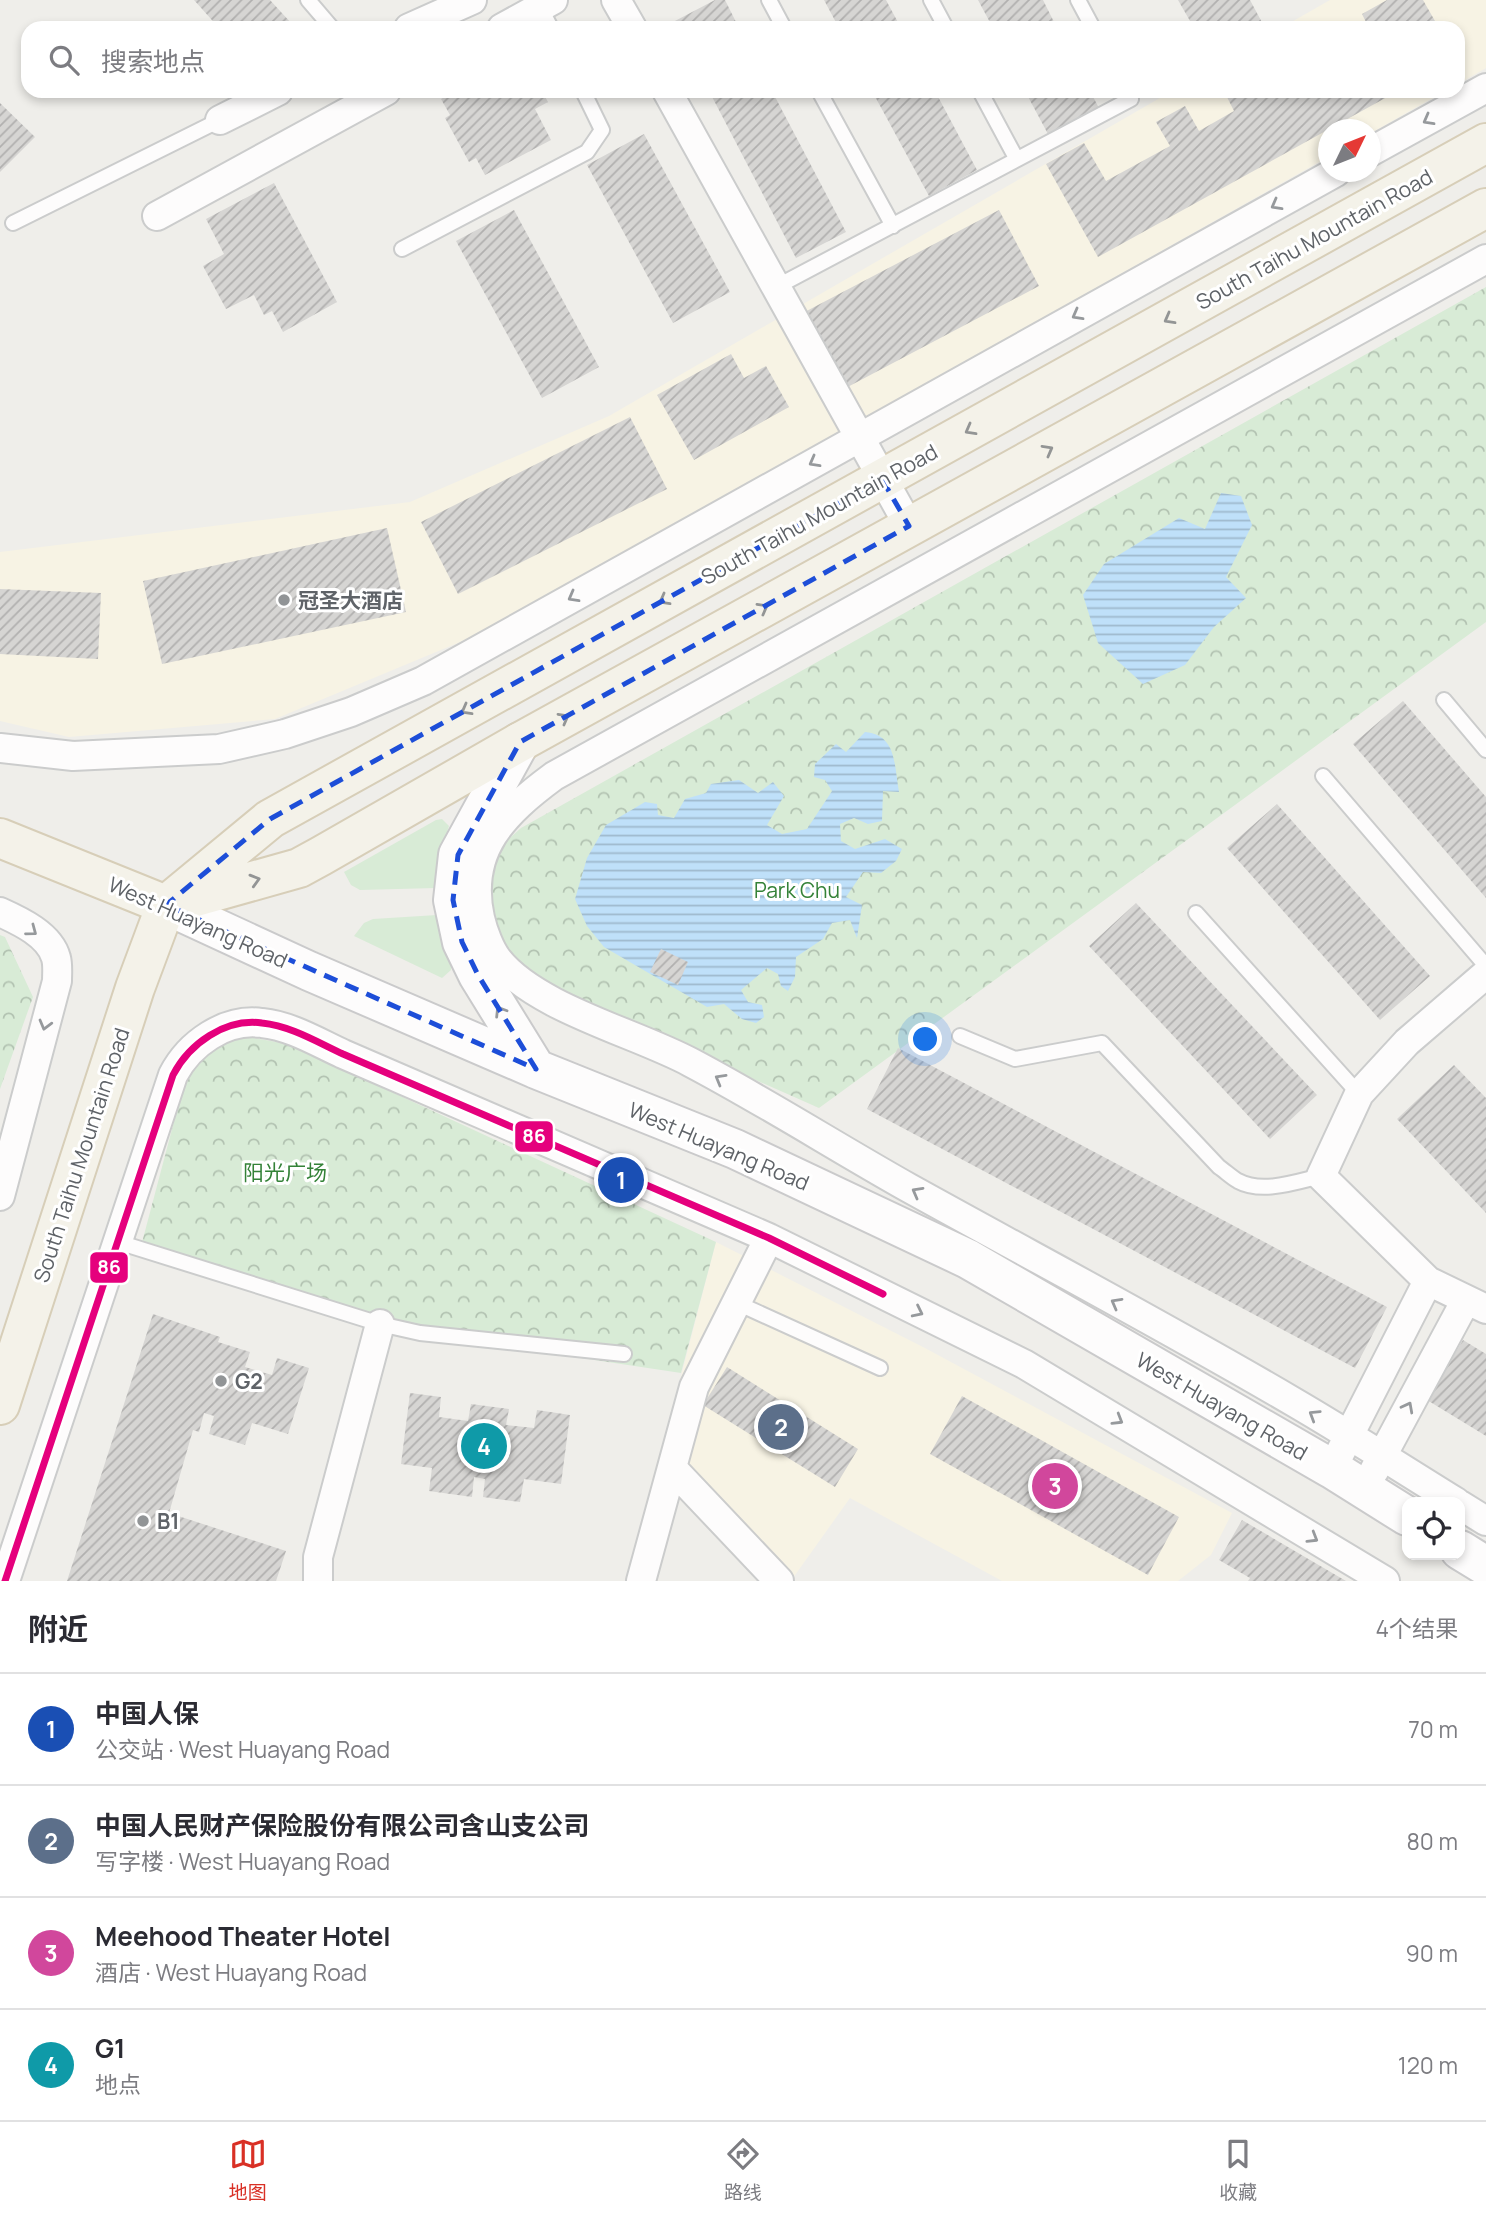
<!DOCTYPE html>
<html lang="zh">
<head>
<meta charset="utf-8">
<style>
  body { margin:0; font-family:Manrope,"Noto Sans SC",sans-serif; background:#f2f2f3; color:#2b2b33 }
  .controls { position:absolute; right:21px; bottom:21px; display:grid; overflow:hidden; border-radius:14px; box-shadow:0 4px 10px #0003 }
  .controls button { width:63px; height:63px; display:grid; place-items:center; padding:0; border:0; border-bottom:2px solid #e1e1e2; background:#fff; color:#2b2b33; font:35px sans-serif }
  .compass { position:absolute; left:1318px; top:119px; width:63px; height:63px; border-radius:50%; background:#fff; box-shadow:0 4px 10px #0003; rotate:47deg }
  .you { position:absolute; left:926px; top:1040px; width:24px; height:24px; margin:-18px; border:5px solid #fff; border-radius:50%; background:#1a73e8; box-shadow:0 0 0 10px #1a73e833 }
  .badge { display:grid; place-items:center; width:46px; height:46px; border-radius:50%; background:#d93025; color:#fff; font-size:23px; font-weight:700 }
  .pin { position:absolute; translate:-50% -50%; border:4px solid #fff; box-shadow:0 2px 7px #0006 }
  .list { margin:0; padding:0; list-style:none }
  h2 { display:flex; justify-content:space-between; align-items:center; height:91px; margin:0; padding:0 28px; font-size:30px }
  h2 small { font-size:23px; font-weight:400; color:#7c7c81 }
  .list li { display:grid; grid-template-columns:46px 1fr auto; gap:21px; align-items:center; box-sizing:border-box; height:112px; padding:0 28px; border-top:2px solid #e1e1e2 }
  .list b { display:block; font-size:26px; white-space:nowrap }
  .list p { margin:0; font-size:23px; white-space:nowrap; color:#7c7c81 }
  .list em { font-size:23px; font-style:normal; color:#7c7c81 }
  .icon { flex:none; width:38px; height:38px; fill:none; stroke:currentColor; stroke-width:2; stroke-linecap:round; stroke-linejoin:round }
  .map { position:relative; flex:none; width:1486px; height:1581px; overflow:hidden }
  .search { position:absolute; background:#fff; box-shadow:0 4px 10px #0003; left:21px; right:21px; top:21px; height:77px; display:flex; align-items:center; gap:18px; box-sizing:border-box; padding:0 24px; border-radius:21px; color:#7c7c81; font-size:26px }
  .sheet { height:539px; background:#fff }
  nav { display:flex; justify-content:space-around; align-items:center; box-sizing:border-box; height:98px; border-top:2px solid #e1e1e2; background:#fff; font-size:19px; color:#7c7c81 }
  nav a { display:grid; justify-items:center; gap:4px }
  nav .on { color:#d93025 }
  .map>svg:first-child { display:block }
</style>
</head>
<body>
<div class="map">
<svg width="1486" height="1581" viewBox="0 0 1486 1581">
  <defs>
    <pattern id="park-crowns" width="20" height="18" patternUnits="userSpaceOnUse" patternTransform="scale(1.75)"><rect width="20" height="18" fill="#d8ebd6"/><path d="M2 6a3 3 0 1 1 6 0M12 15a3 3 0 1 1 6 0" fill="none" stroke="#b2c2b1"/></pattern>
    <pattern id="water-rules" width="6" height="5" patternUnits="userSpaceOnUse" patternTransform="scale(1.75)"><rect width="6" height="5" fill="#bfe0f9"/><path d="M0 2.5h6" fill="none" stroke="#9eb9cd"/></pattern>
    <pattern id="building-hatch" width="6" height="6" patternUnits="userSpaceOnUse" patternTransform="scale(1.75)"><rect width="6" height="6" fill="#d6d5d3"/><path d="M-1 1l2-2M0 6l6-6M5 7l2-2" fill="none" stroke="#b1b0af"/></pattern>
  </defs>
  <rect width="100%" height="100%" fill="#efeeea"/>
  <path fill="#f7f3e4" d="M1330 0H1486V68L1458 84V28H1281Z
    M1172 91H1445L1371 133 1370 130H1328V157L489 630 275 719 69 737 0 721V552L410 502 609 416Z
    M716 1242 923 1347 1232 1513 1211 1555 1178 1581H1002L850 1498 793 1578 662 1449Z"/>
  <path fill="#d8ebd6" d="M442 819 449 826 440 854 436 888 360 890 351 885 344 872 436 820Z
    M437 915 451 963V970L442 978 354 936 364 923 373 919Z"/>
  <path fill="url(#park-crowns)" d="M1486 287V622L819 1108 540 985 507 955 491 926 489 878 496 850 521 828Z
    M0 935 5 937 33 997 0 1089Z
    M238 1035 288 1044 716 1242 681 1373 414 1333 140 1250 189 1065 207 1044Z"/>
  <path fill="url(#water-rules)" d="M1221 493 1241 496 1252 525 1226 577 1246 598 1214 627 1185 665 1143 684 1098 643 1083 595 1104 564 1179 518 1205 529Z
    M865 732C897 735 894 765 899 792L883 791 882 821 868 824 854 818 840 824 841 841 855 849 885 839 902 849 896 861 881 873 863 872 846 897 862 905 857 938 850 920 832 923 823 939 796 957 795 977 788 991 781 986 778 974 767 968 741 990 748 1002 762 1005 764 1017 756 1023 742 1019 724 1004 707 1007 604 947 587 926 575 899 587 858 606 825 645 802 657 804 658 815 674 818 685 799 706 793 711 784 739 780 758 793 773 782 784 796 767 825 782 834 807 829 832 791 825 780 814 777 815 764 836 744 846 752Z"/>
  <path fill="url(#building-hatch)" d="M194 0H270L292 24 287 28H219Z
    M715 0H725L739 28H676L673 22Z
    M824 0H886L901 28H839Z
    M978 0H1043L1057 28H993Z
    M1178 0H1250L1265 28H1194Z
    M1387 0H1423L1439 28H1369L1362 14Z
    M455 91H542L548 102 535 109 551 140 485 175 476 158 469 162 445 118 450 115 441 99Z
    M709 91H772L846 232 796 258Z
    M872 91H935L977 170 929 196Z
    M1025 91H1090L1100 110 1049 136Z
    M1224 91H1255L1259 97 1269 91H1398L1098 257 1046 164 1084 143 1106 181 1170 146 1156 122 1185 106 1199 131 1234 111Z
    M0 103 35 137 0 172Z
    M644 134 730 292 673 323 587 165Z
    M274 183 337 302 283 332 272 311 264 315 254 295 226 309 203 266 224 254 206 219Z
    M514 210 599 367 542 398 456 241Z
    M999 210 1039 286 840 391 799 315Z
    M731 354 744 378 766 366 789 407 694 460 657 395Z
    M630 417 667 489 458 594 421 522Z
    M387 528 406 612 162 664 143 581Z
    M0 589 101 593 98 659 0 654Z
    M1403 701 1486 797V898L1353 744Z
    M1277 804 1430 976 1380 1020 1227 848Z
    M1136 903 1317 1095 1270 1139 1089 946Z
    M661 949 688 962 678 985 650 972Z
    M898 1048 1387 1307 1355 1368 867 1109Z
    M1454 1065 1486 1098V1213L1397 1119Z
    M153 1314 220 1337 218 1342 250 1352 245 1367 272 1375 277 1358 309 1368 288 1434 252 1423 245 1445 209 1434 214 1416 204 1413 199 1432 193 1430 169 1513 286 1551 276 1581H67Z
    M1463 1340 1486 1354V1436L1427 1400Z
    M727 1367 858 1449 835 1487 703 1405Z
    M410 1393 441 1397 439 1417 468 1421 471 1404 509 1409 506 1425 534 1428 537 1410 570 1415 561 1484 524 1479 520 1502 483 1497 485 1479 474 1477 472 1497 429 1491 432 1468 401 1464Z
    M962 1396 1179 1517 1148 1575 930 1454Z
    M1242 1520 1346 1581H1248L1250 1578 1219 1560Z"/>
  <g fill="none" stroke-linecap="round" stroke-linejoin="round">
    <g stroke="#cbcccc" stroke-width="18">
      <path id="lane" d="M308 0 332 28
        M769 0 784 28
        M931 0 946 28
        M1078 0 1093 28
        M540 7 551 28
        M819 91 893 226
        M980 91 1016 158
        M13 223 220 120
        M402 249 587 152 602 130 583 91
        M776 287 1131 99 1127 91
        M1444 700 1486 750
        M1323 776 1486 966
        M1196 913 1359 1094
        M960 1036 1015 1059 1102 1043 1219 1167C1225 1171 1231 1177 1238 1181 1262 1194 1296 1182 1321 1176
        M118 1242 380 1324 420 1333 624 1354
        M737 1303 880 1368"/>
    </g>
    <g stroke="#cbcccc" stroke-width="32">
      <path id="street" d="M616 0 632 28
        M409 28 472 0
        M502 28 553 0
        M667 91 909 526
        M220 120 278 91
        M1370 152 1486 88
        M157 216 386 91
        M0 748 73 756 219 749 285 734 351 712 423 681 1336 172
        M0 912C20 921 50 935 56 958 58 965 57 974 57 981L0 1196
        M1486 974 1407 1042 1359 1094 1321 1176 1428 1281 1486 1309
        M1340 1453 1428 1281
        M672 1468 779 1581
        M1374 1471 1466 1300
        M1456 1502C1401 1468 1347 1433 1292 1401 1166 1327 1037 1259 909 1188 836 1147 764 1101 690 1062 636 1033 536 1008 498 960 490 950 483 931 480 918 465 850 504 813 554 776L1486 259
        M1460 1505 1486 1521
        M5 1581 173 1075C189 1044 225 1018 262 1023 291 1026 317 1042 343 1054L769 1238 1024 1364 1385 1581
        M318 1581V1557L380 1324
        M641 1581 694 1387 769 1238"/>
    </g>
    <g stroke="#cacacb" stroke-width="42">
      <path id="secondary" d="M520 742 458 855 453 900 462 942 478 975 536 1069
        M166 905 309 971 536 1069 735 1149 968 1259 1332 1469 1407 1516
        M1460 1550 1486 1566"/>
    </g>
    <g stroke="#d7ceb8" stroke-width="42">
      <path id="primary" d="M0 838 166 905
        M178 902 299 868 321 856 520 742 1486 208
        M0 1405 135 988 166 905 270 819 1486 143"/>
    </g>
    <use href="#lane" stroke="#fdfcfc" stroke-width="14"/>
    <use href="#street" stroke="#fdfcfc" stroke-width="28"/>
    <use href="#secondary" stroke="#fdfcfc" stroke-width="38"/>
    <use href="#primary" stroke="#f4f2e9" stroke-width="38"/>
    <g stroke="#fff" stroke-width="12">
      <path id="bus-1" d="M5 1581 173 1075C189 1044 225 1018 262 1023 291 1026 317 1042 343 1054L769 1238 883 1294"/>
    </g>
    <use href="#bus-1" stroke="#e5007d" stroke-width="7"/>
  </g>
  <defs><path id="oneway-chevron" d="M-2-3.5L2.5 0L-2 3.5" fill="none" stroke-width="1.6" stroke-linecap="round" stroke-linejoin="round" transform="scale(1.75)"/></defs>
  <g stroke="#96999c">
    <use href="#oneway-chevron" transform="translate(1428 120) rotate(151)"/>
    <use href="#oneway-chevron" transform="translate(1276 205) rotate(151)"/>
    <use href="#oneway-chevron" transform="translate(1077 315) rotate(151)"/>
    <use href="#oneway-chevron" transform="translate(814 462) rotate(151)"/>
    <use href="#oneway-chevron" transform="translate(573 597) rotate(151)"/>
    <use href="#oneway-chevron" transform="translate(32 931) rotate(37)"/>
    <use href="#oneway-chevron" transform="translate(500 1011) rotate(-122)"/>
    <use href="#oneway-chevron" transform="translate(45 1025) rotate(105)"/>
    <use href="#oneway-chevron" transform="translate(720 1079) rotate(-150)"/>
    <use href="#oneway-chevron" transform="translate(917 1192) rotate(-151)"/>
    <use href="#oneway-chevron" transform="translate(1116 1303) rotate(-151)"/>
    <use href="#oneway-chevron" transform="translate(918 1312) rotate(26)"/>
    <use href="#oneway-chevron" transform="translate(1408 1407) rotate(-62)"/>
    <use href="#oneway-chevron" transform="translate(1314 1415) rotate(-148)"/>
    <use href="#oneway-chevron" transform="translate(1118 1420) rotate(31)"/>
    <use href="#oneway-chevron" transform="translate(1313 1538) rotate(31)"/>
  </g>
  <g stroke="#939595">
    <use href="#oneway-chevron" transform="translate(1169 319) rotate(151)"/>
    <use href="#oneway-chevron" transform="translate(970 430) rotate(151)"/>
    <use href="#oneway-chevron" transform="translate(1048 450) rotate(-29)"/>
    <use href="#oneway-chevron" transform="translate(664 600) rotate(151)"/>
    <use href="#oneway-chevron" transform="translate(763 608) rotate(-29)"/>
    <use href="#oneway-chevron" transform="translate(466 710) rotate(151)"/>
    <use href="#oneway-chevron" transform="translate(564 718) rotate(-29)"/>
    <use href="#oneway-chevron" transform="translate(255 880) rotate(-16)"/>
  </g>
  <path fill="none" stroke="#1d4ed8" stroke-width="5" stroke-dasharray="14 9" stroke-linejoin="round" d="M882 479 909 526 520 742 458 855 453 900 462 942 478 975 536 1069 166 905 270 819Z"/>
  <g fill="#919496" stroke="#fff" stroke-width="2.5">
    <circle cx="284" cy="600" r="7"/>
    <circle cx="221" cy="1381" r="7"/>
    <circle cx="143" cy="1521" r="7"/>
  </g>
  <g text-anchor="middle" dominant-baseline="central" stroke-width="6" stroke-linejoin="round" paint-order="stroke">
    <g font-size="21" fill="#5f6368" stroke="#fff">
      <text transform="translate(1314 239) rotate(-29)">South Taihu Mountain Road</text>
      <text transform="translate(819 514) rotate(-29)">South Taihu Mountain Road</text>
      <text transform="translate(198 922) rotate(24)">West Huayang Road</text>
      <text transform="translate(719 1146) rotate(23)">West Huayang Road</text>
      <text transform="translate(81 1155) rotate(-72)">South Taihu Mountain Road</text>
      <text transform="translate(1222 1406) rotate(30)">West Huayang Road</text>
    </g>
    <g font-size="21" font-weight="bold" fill="#5f6368" stroke="#fff" text-anchor="start">
      <text x="298" y="600">冠圣大酒店</text>
      <text x="235" y="1381">G2</text>
      <text x="157" y="1521">B1</text>
    </g>
    <g font-size="21" fill="#348238" stroke="#fff">
      <text x="797" y="890">Park Chu</text>
      <text x="285" y="1172">阳光广场</text>
    </g>
  </g>
  <g stroke="#fff" stroke-width="2.5">
    <rect x="514" y="1120" width="40" height="33" rx="7" fill="#e5007d"/>
    <rect x="89" y="1251" width="40" height="33" rx="7" fill="#e5007d"/>
  </g>
  <g font-size="19" text-anchor="middle" font-weight="bold" fill="#fff">
    <text x="534" y="1143">86</text>
    <text x="109" y="1274">86</text>
  </g>
</svg>
<div class="controls">
<button><svg class="icon" aria-label="locate" viewBox="0 0 24 24"><circle cx="12" cy="12" r="6"/><path d="M12 2v4M12 18v4M2 12h4M18 12h4"/></svg></button>
</div>
<svg class="compass" viewBox="-18 -18 36 36"><path d="M0-13l5 13h-10z" fill="#e53935"/><path d="M0 13l5-13h-10z" fill="#7c7c81"/></svg>
<div class="you"></div>
<div class="pin badge" style="left:621px;top:1180px;background:#1a4fb4">1</div>
<div class="pin badge" style="left:781px;top:1427px;background:#5c6f8a">2</div>
<div class="pin badge" style="left:1055px;top:1486px;background:#d1479c">3</div>
<div class="pin badge" style="left:484px;top:1446px;background:#0f9aa8">4</div>
<div class="search"><svg class="icon" aria-label="search" viewBox="0 0 24 24"><circle cx="10" cy="10" r="6"/><path d="M15 15l6 6"/></svg>搜索地点</div>
</div>
<section class="sheet">
<h2>附近<small>4个结果</small></h2>
<ul class="list">
<li><span class="badge" style="background:#1a4fb4">1</span><div><b>中国人保</b><p>公交站 · West Huayang Road</p></div><em>70 m</em></li>
<li><span class="badge" style="background:#5c6f8a">2</span><div><b>中国人民财产保险股份有限公司含山支公司</b><p>写字楼 · West Huayang Road</p></div><em>80 m</em></li>
<li><span class="badge" style="background:#d1479c">3</span><div><b>Meehood Theater Hotel</b><p>酒店 · West Huayang Road</p></div><em>90 m</em></li>
<li><span class="badge" style="background:#0f9aa8">4</span><div><b>G1</b><p>地点</p></div><em>120 m</em></li>
</ul>
</section>
<nav>
<a class="on"><svg class="icon" aria-label="map" viewBox="0 0 24 24"><path d="M3 6l6-2 6 2 6-2v14l-6 2-6-2-6 2zM9 4v14M15 6v14"/></svg>地图</a>
<a><svg class="icon" aria-label="directions" viewBox="0 0 24 24"><path d="M12 3l9 9-9 9-9-9zM9 14v-3h6M13 9l2 2-2 2"/></svg>路线</a>
<a><svg class="icon" aria-label="saved" viewBox="0 0 24 24"><path d="M7 4h10v16l-5-4-5 4z"/></svg>收藏</a>
</nav>
</body>
</html>
